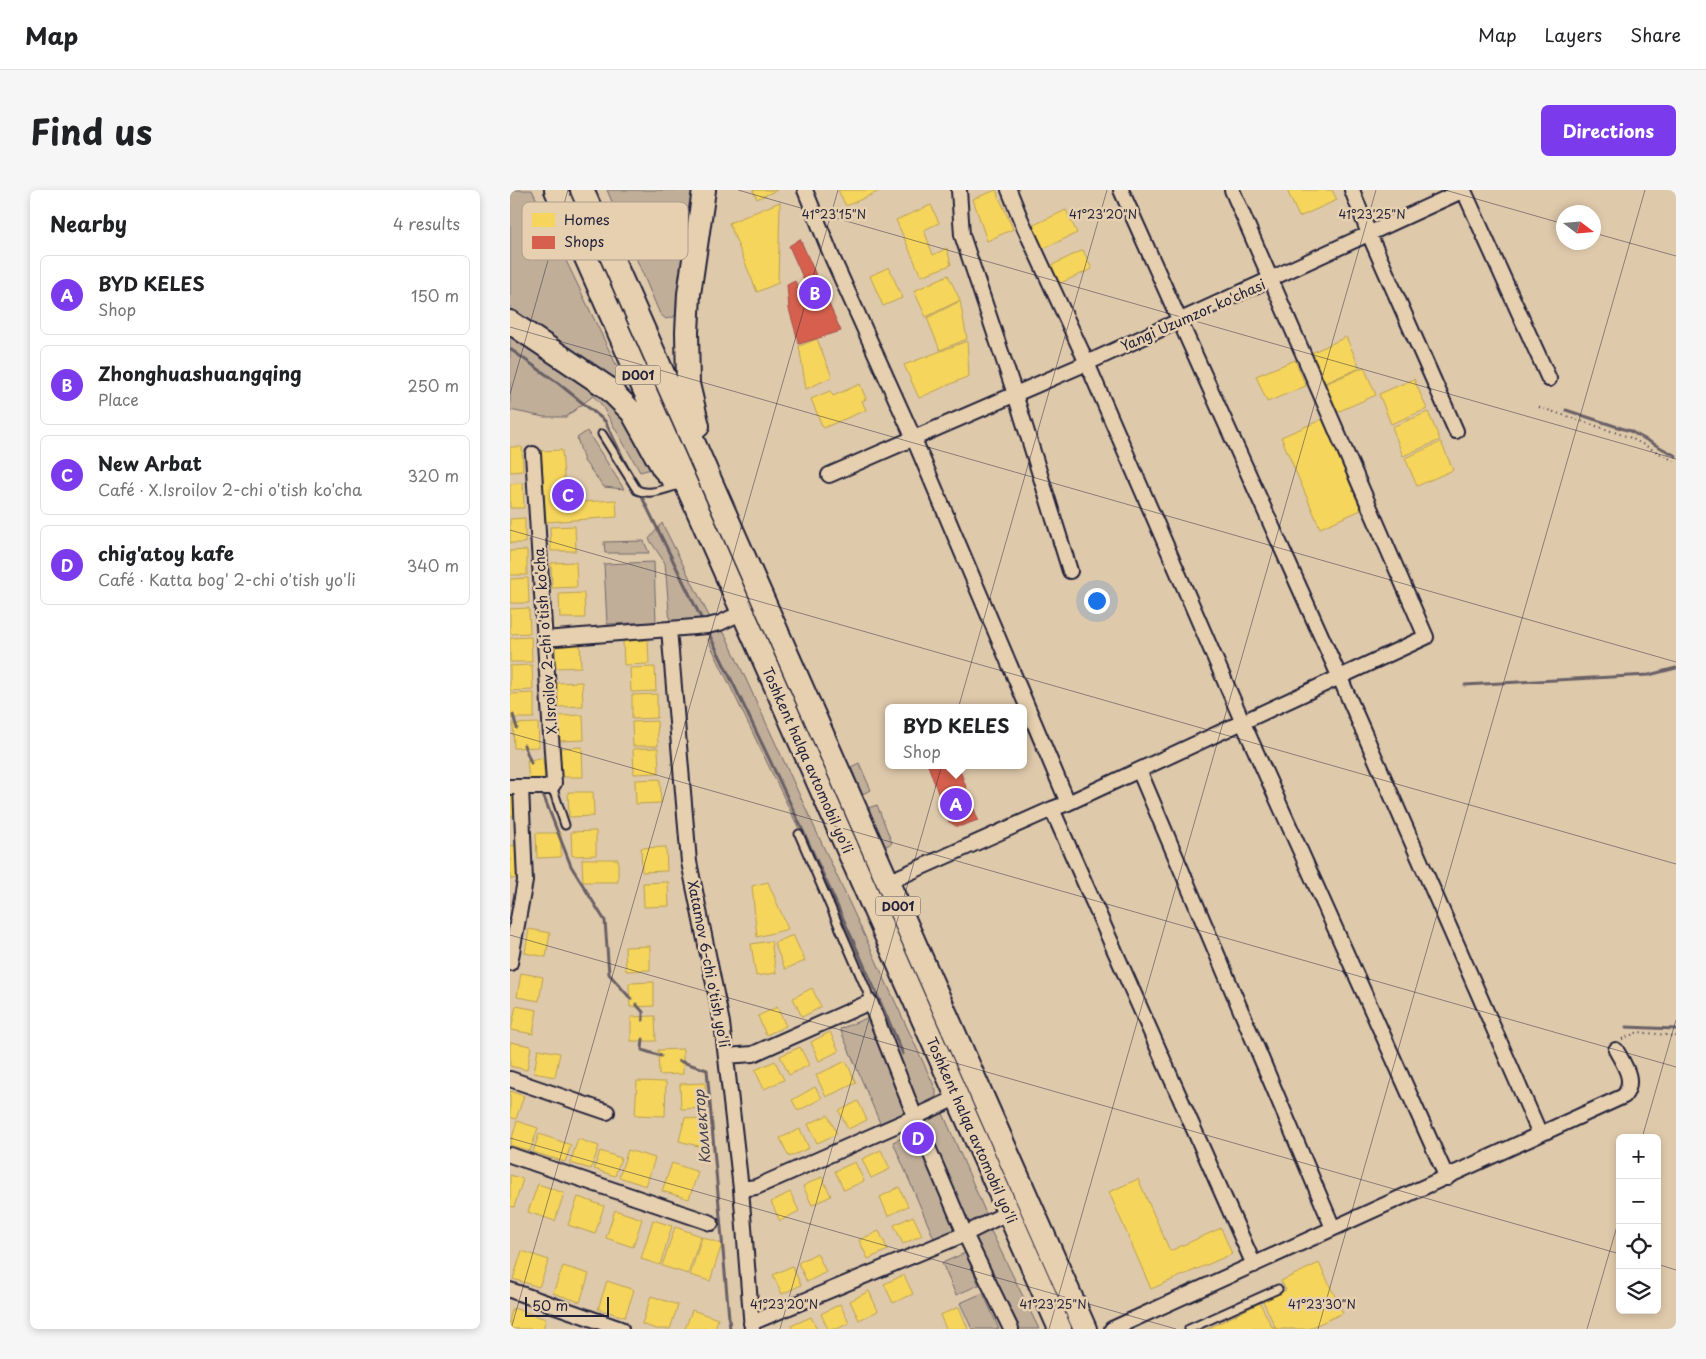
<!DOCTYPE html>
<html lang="en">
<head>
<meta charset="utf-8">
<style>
  body { margin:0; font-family:"Playpen Sans",sans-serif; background:#f6f6f6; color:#202124 }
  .controls { position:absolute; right:15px; bottom:15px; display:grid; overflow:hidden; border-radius:8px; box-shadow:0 2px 8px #0003 }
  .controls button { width:45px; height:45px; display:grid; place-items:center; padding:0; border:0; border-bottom:1px solid #e0e0e0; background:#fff; color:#202124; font:25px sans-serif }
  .compass { position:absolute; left:1046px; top:15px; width:45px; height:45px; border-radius:50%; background:#fff; box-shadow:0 2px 8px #0003; rotate:106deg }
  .scale { position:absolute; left:15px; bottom:12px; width:84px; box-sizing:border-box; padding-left:5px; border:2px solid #22223b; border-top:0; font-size:14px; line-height:18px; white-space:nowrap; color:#22223b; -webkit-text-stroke:4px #e7d0b0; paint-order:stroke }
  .you { position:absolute; left:586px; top:410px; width:18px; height:18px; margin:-12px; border:4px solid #fff; border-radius:50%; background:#1a73e8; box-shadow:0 0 0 8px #1a73e833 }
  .badge { display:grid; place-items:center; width:32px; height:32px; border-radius:50%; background:#7c3aed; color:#fff; font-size:16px; font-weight:700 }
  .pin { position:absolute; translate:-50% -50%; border:2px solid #fff; box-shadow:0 1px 5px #0006 }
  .popup { position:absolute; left:375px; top:514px; width:142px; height:65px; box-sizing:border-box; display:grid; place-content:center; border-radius:8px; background:#fff; filter:drop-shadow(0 1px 4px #0005); font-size:16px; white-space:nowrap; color:#757577 }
  .popup b { font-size:19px; color:#202124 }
  .popup::after { content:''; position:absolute; left:50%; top:100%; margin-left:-10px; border:10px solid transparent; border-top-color:#fff }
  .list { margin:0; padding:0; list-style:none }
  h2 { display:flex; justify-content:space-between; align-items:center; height:65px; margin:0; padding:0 20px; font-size:21px }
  h2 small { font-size:16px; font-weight:400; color:#757577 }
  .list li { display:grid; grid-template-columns:32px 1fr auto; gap:15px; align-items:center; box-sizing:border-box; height:80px; margin:0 10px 10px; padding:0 10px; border:1px solid #e0e0e0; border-radius:8px }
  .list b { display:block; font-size:19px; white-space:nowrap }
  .list p { margin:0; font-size:16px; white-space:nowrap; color:#757577 }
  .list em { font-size:16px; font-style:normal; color:#757577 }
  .icon { flex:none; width:28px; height:28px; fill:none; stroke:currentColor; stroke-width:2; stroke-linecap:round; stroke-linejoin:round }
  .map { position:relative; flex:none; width:1166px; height:1139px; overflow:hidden; border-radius:8px }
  header { display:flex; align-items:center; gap:30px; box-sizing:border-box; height:70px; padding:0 25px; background:#fff; border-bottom:1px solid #e0e0e0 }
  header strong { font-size:24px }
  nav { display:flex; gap:28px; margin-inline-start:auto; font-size:18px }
  .intro { display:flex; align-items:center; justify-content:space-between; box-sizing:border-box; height:120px; padding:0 30px }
  h1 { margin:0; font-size:35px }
  .button { padding:12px 22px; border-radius:8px; background:#7c3aed; color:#fff; font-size:18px; font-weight:700 }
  main { display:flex; gap:30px; padding:0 30px }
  aside { flex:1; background:#fff; border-radius:8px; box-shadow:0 2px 8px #0003 }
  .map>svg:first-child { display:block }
</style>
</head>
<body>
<header>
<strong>Map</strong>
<nav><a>Map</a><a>Layers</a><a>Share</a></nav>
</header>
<div class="intro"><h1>Find us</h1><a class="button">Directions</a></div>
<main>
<aside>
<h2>Nearby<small>4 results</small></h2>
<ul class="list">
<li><span class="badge">A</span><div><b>BYD KELES</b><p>Shop</p></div><em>150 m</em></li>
<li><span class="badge">B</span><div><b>Zhonghuashuangqing</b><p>Place</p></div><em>250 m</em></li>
<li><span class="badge">C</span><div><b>New Arbat</b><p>Café · X.Isroilov 2-chi o'tish ko'cha</p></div><em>320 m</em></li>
<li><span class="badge">D</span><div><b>chig'atoy kafe</b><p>Café · Katta bog' 2-chi o'tish yo'li</p></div><em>340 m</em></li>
</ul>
</aside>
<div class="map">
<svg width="1166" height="1139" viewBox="0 0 1166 1139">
  <rect width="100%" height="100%" fill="#dfc9ab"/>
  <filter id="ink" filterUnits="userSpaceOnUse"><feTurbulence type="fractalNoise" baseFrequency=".02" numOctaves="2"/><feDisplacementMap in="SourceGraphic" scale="10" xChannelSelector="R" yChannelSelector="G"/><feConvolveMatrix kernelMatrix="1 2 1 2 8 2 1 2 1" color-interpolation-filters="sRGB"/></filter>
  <g filter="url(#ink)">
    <path fill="#c0ae99" stroke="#71686a" d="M3 0H22L111 185 106 189 98 188 84 176 0 120V5Z
      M56 0H63L180 265 174 267Z
      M97 0H183L167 122 164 127 156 129 150 124Z
      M0 140 92 201 133 255 145 278 130 282 91 214 83 206 56 227H34L0 220Z
      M77 241 114 299 94 297 74 271 67 248Z
      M152 333 201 430 160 433 155 373 139 349Z
      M134 351 139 363H95L94 352Z
      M144 372 146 432 97 434 94 374Z
      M204 440 210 441 215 444 426 900V907L410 915 404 909 289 639 198 450Z
      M349 573 361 600 352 604 341 577Z
      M367 615 382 653 374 657 358 618Z
      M359 827 399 921 370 933 330 839Z
      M432 921 477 1026 458 1034 415 933 421 926Z
      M405 942 448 1041 425 1051 383 952Z
      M480 1039 529 1139H507L463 1048Z
      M455 1063 469 1095 446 1105 432 1073Z
      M473 1103 489 1139H462L450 1113Z"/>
    <path fill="#f6d55c" stroke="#b69f52" d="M243 0H267L247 9Z
      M328 0H372L336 16Z
      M486 0 503 39 477 51 463 9Z
      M777 0H822L827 10 789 27Z
      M270 12 268 93 247 102 219 33Z
      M421 15 429 33 414 40 423 65 437 58 441 75 411 86 386 30Z
      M556 20 567 43 528 61 517 38Z
      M573 60 582 79 546 95 538 77Z
      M379 77 392 108 373 116 360 86Z
      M438 85 450 110 416 127 404 101Z
      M450 111 457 149 430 160 417 128Z
      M836 147 850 178 812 194 799 164Z
      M307 149 322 187 296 199 289 156Z
      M457 151 459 186 409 208 394 175Z
      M785 170 796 196 757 212 746 186Z
      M854 177 866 205 825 223 813 195Z
      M904 189 917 219 881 234 869 204Z
      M350 194 356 209 352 211 356 220 313 238 301 209 320 201 323 206Z
      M918 222 930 250 893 266 882 237Z
      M813 229 851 320 810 338 771 247Z
      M931 252 943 280 907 296 895 268Z
      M0 257H12L13 281 0 282Z
      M52 260 56 313 106 310 107 327 36 332 31 261Z
      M13 293 14 318H0V294Z
      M15 328V353H0V329Z
      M65 336 66 361H41L40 337Z
      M17 360V385H0V361Z
      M66 372 67 397 42 398 41 373Z
      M18 388 19 413H0V389Z
      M74 403 75 428H50L49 404Z
      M19 418 20 443 0 444V419Z
      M21 447 22 472H0V448Z
      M138 450 139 474 114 475 113 451Z
      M70 452 71 477 46 478 45 453Z
      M22 475 23 500 0 501V476Z
      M145 477 146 501 121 502 120 478Z
      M72 492 73 516 48 517 47 493Z
      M24 503V528H0V504Z
      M147 504V528L122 529V505Z
      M73 525 74 550 49 551 48 526Z
      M147 531 148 556H123L122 532Z
      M28 533 29 557 4 558 3 534Z
      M72 557 73 587H51L50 558Z
      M148 558 149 583 124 584 123 559Z
      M33 568 35 590 19 591 17 570Z
      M150 589 151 613 126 614 125 590Z
      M0 602H6L7 626H0Z
      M58 602H83L84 626 59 627Z
      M86 641V665L62 666 61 642Z
      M26 643H51V667L27 668Z
      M7 655 9 688 0 689V656Z
      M156 657 157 681 132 682 131 658Z
      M72 669H108V692H73Z
      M158 692 159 716 134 717 133 693Z
      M258 692 278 739 247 747 242 696Z
      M19 739 40 743 36 767 15 763Z
      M283 745 295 771 275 779 264 753Z
      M261 751 266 783 246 786 241 754Z
      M140 756V780L116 781 115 757Z
      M11 783 33 787 29 811 7 807Z
      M144 792V816L120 817 119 793Z
      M302 798 311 817 292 827 283 808Z
      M6 816 27 820 23 844 1 840Z
      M267 817 276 836 256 845 248 826Z
      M145 826 146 851H121V827Z
      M320 842 329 861 309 871 301 852Z
      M0 852 21 856 17 880 0 876Z
      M290 857 299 875 279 885 270 866Z
      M28 859 50 863 45 887 24 883Z
      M173 859V884L149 885 148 860Z
      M265 871 274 890 254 899 245 880Z
      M336 871 346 893 316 907 306 885Z
      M127 891 156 892 155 926 125 925Z
      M195 893 196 918 171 919 170 894Z
      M305 897 312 908 288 921 282 910Z
      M0 901 14 906 6 929 0 927Z
      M348 911 357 930 338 939 329 921Z
      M318 925 327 944 307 953 298 934Z
      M175 927 198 932 192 957 169 951Z
      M7 931 28 938 20 961 0 955Z
      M290 939 299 958 279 967 270 948Z
      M29 944 61 955 55 972 23 962Z
      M68 949 89 956 81 979 60 973Z
      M118 960 145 968 136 996 109 987Z
      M371 960 380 979 361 988 352 969Z
      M90 961 111 968 105 986 84 979Z
      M345 972 354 991 334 1000 325 981Z
      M162 973 188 982 179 1009 152 1001Z
      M0 985 13 989 4 1017 0 1016Z
      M312 987 321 1006 302 1015 293 996Z
      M628 989 660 1061 711 1038 722 1064 641 1099 599 1002Z
      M28 994 54 1003 45 1031 18 1022Z
      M389 997 398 1016 378 1026 370 1007Z
      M280 1002 289 1021 270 1031 261 1012Z
      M68 1007 94 1016 85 1044 58 1035Z
      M105 1020 132 1029 123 1057 96 1048Z
      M403 1026 412 1045 393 1054 384 1035Z
      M143 1030 162 1036 150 1075 131 1069Z
      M165 1037 191 1046 178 1084 152 1076Z
      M369 1041 378 1060 358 1069 349 1050Z
      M192 1047 212 1054 200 1091 180 1085Z
      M12 1061 39 1070 29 1097 3 1089Z
      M307 1063 316 1082 297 1092 288 1073Z
      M809 1073 833 1123 798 1139H766L753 1111 776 1100 771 1091Z
      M53 1076 79 1084 70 1112 43 1103Z
      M282 1076 291 1095 272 1104 263 1085Z
      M394 1085 403 1104 383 1113 374 1094Z
      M97 1091 124 1100 115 1127 88 1119Z
      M359 1101 368 1121 349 1130 340 1111Z
      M141 1106 168 1115 160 1139H146L132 1134Z
      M750 1113 762 1137H765L766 1139H697Z
      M330 1114 339 1133 327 1139H318L311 1124Z
      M449 1117 458 1139H436L430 1125Z
      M3 1118 36 1129 33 1139H0V1128Z
      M182 1120 208 1129 205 1139H175Z
      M301 1127 307 1139H283L281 1136Z"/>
    <path fill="#d6604d" stroke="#a04d48" d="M290 49 331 141 289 154 279 119 277 95 285 91 292 105 299 101 279 56Z
      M418 575H448L468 630 451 636H446L438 631Z"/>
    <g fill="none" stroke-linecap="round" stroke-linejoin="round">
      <path stroke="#696166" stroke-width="3" d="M0 159 48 193 95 231 121 284
        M1056 220 1120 241 1166 266
        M130 303 193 432
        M197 440C266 580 331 721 393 864
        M955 495 1139 485 1166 478
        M3 525 7 538
        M14 555 21 573
        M32 602 61 676 95 731 99 784 121 809
        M126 814 133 822V830
        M1116 837 1166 839
        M133 849 132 860 151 866
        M169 871 197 880 220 1139"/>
      <g stroke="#22223b" stroke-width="11">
        <path id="service" d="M92 244 127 300C139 306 154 299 166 296
          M42 596 55 635
          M289 644 357 801 360 812
          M679 1139 768 1099"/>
      </g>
      <g stroke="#22223b" stroke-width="18">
        <path id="minor" d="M295 0 322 67 404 249 558 613
          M449 0 452 45 505 204 560 381
          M499 0 511 30 577 173 733 533 937 988
          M611 0 830 488 1030 944
          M842 0 859 44 946 241
          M954 1 1039 189
          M319 285 577 173 954 0
          M159 439 179 672 212 833 231 999 242 1139
          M34 449 197 436 210 433 233 422
          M629 580 823 1038
          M0 597H39L42 596 44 593 23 264
          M542 619 744 1075
          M378 692 542 619 558 613 916 447 722 0
          M0 773 15 691 11 597
          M216 866 243 864 360 812 405 927 455 1044 499 1022
          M0 889 97 922
          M0 965 201 1033
          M231 999 246 997 405 927 448 907
          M0 1100 111 1139
          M241 1133 455 1044 501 1139
          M602 1139 1114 906C1126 890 1114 875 1106 860"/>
      </g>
      <g stroke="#22223b" stroke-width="26">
        <path id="trunk" d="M46 0 550 1139
          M72 0 575 1139
          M0 132 98 198 122 222 153 278 162 288
          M188 236 178 194 177 142 179 104 194 0"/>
      </g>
      <path stroke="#22223b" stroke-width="2" stroke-dasharray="1 4" stroke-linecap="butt" d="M1029 217 1119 247 1166 272
        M1112 849 1128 842 1166 846"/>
      <use href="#service" stroke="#e7d0b0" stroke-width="7"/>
      <use href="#minor" stroke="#e7d0b0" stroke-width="14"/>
      <use href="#trunk" stroke="#e7d0b0" stroke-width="22"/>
    </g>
  </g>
  <path fill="none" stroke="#22223b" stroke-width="1" stroke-opacity="0.45" d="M228 0 1166 269M935 0 1054 34M1084 43 1166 66M0 137 1166 472M0 204 58 0M0 340 1166 674M0 543 1166 877M0 745 1110 1064M0 948 666 1139M1132 948 1166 830M1147 1074 1166 1080M1 1139 328 0M270 1139 597 0M539 1139 866 0M808 1139 1135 0M1077 1139 1110 1026"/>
  <g text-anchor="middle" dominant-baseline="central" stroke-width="5" stroke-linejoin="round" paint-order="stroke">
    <g fill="#e7d0b0" stroke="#5d565e" stroke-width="1">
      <rect x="105.5" y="175.5" width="45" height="19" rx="4"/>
      <rect x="365.5" y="706.5" width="45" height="19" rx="4"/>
    </g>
    <g font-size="12" font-weight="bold" fill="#22223b">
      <text x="128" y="185">D001</text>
      <text x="388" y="716">D001</text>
    </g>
    <g font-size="14" fill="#22223b" stroke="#e7d0b0">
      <text transform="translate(683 125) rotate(-24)">Yangi Uzumzor ko'chasi</text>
      <text transform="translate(35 451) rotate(-94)">X.Isroilov 2-chi o'tish ko'cha</text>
      <text transform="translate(298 570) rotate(66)">Toshkent halqa avtomobil yo'li</text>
      <text transform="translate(199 774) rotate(79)">Xatamov 6-chi o'tish yo'li</text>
      <text transform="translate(462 940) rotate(66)">Toshkent halqa avtomobil yo'li</text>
    </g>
    <g font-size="15" font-style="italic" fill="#464250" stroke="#e7d0b0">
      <text transform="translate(191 937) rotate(-95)">Коллектор</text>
    </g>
  </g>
  <rect x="12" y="12" width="166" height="58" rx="8" fill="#e7d0b0" stroke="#ac9c8d" stroke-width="1"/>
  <rect x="22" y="23" width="23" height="14" fill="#f6d55c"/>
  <rect x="22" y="46" width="23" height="13" fill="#d6604d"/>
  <g font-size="14" fill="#22223b">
    <text x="54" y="35">Homes</text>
    <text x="54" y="57">Shops</text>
  </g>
  <g font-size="12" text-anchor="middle" fill="#22223b" stroke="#e7d0b0" stroke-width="5" stroke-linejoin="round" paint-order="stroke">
    <text x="324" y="29">41°23'15"N</text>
    <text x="593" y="29">41°23'20"N</text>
    <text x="862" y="29">41°23'25"N</text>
    <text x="274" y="1119">41°23'20"N</text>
    <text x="543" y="1119">41°23'25"N</text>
    <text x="812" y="1119">41°23'30"N</text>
  </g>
</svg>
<div class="controls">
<button>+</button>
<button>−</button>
<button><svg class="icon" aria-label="locate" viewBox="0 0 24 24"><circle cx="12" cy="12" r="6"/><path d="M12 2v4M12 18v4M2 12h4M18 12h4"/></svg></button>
<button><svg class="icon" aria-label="layers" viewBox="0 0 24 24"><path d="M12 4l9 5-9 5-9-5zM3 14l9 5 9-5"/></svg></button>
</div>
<svg class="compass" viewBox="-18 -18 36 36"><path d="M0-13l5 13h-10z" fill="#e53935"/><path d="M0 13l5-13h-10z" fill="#757577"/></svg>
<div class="scale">50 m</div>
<div class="you"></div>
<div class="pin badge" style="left:446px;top:614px">A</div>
<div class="popup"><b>BYD KELES</b>Shop</div>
<div class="pin badge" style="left:305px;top:103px">B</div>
<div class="pin badge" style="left:58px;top:305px">C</div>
<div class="pin badge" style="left:408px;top:948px">D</div>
</div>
</main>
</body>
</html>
